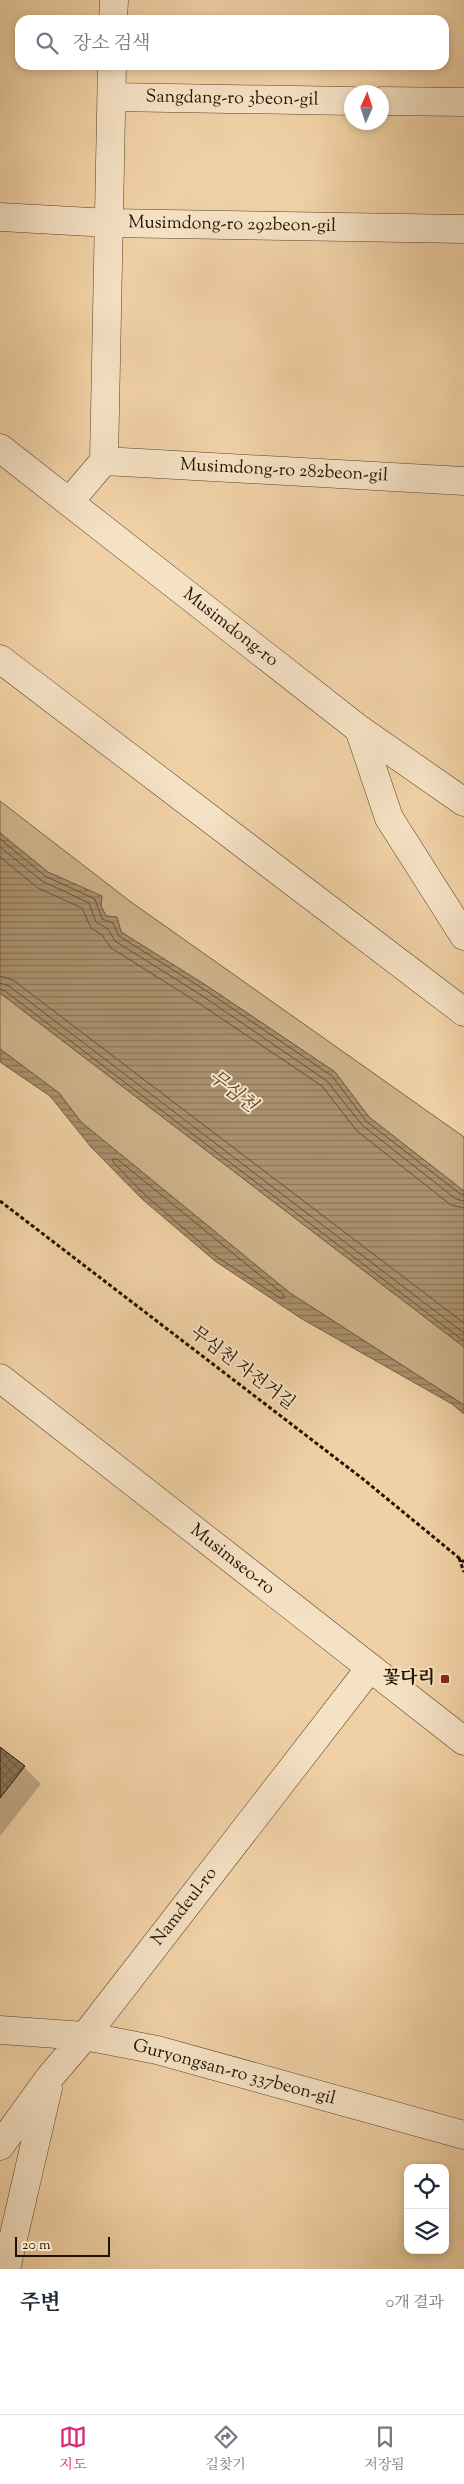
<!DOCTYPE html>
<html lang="ko">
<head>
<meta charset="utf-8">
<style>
  body { margin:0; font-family:"Sorts Mill Goudy","Noto Serif KR",serif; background:#f2f2f3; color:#1f2937 }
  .controls { position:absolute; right:15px; bottom:15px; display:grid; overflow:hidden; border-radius:10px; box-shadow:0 2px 8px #0003 }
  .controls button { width:45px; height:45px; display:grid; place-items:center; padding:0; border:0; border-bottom:1px solid #e0e1e3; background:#fff; color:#1f2937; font:25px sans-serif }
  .compass { position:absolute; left:344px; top:85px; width:45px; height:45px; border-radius:50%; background:#fff; box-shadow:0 2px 8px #0003; rotate:3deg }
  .scale { position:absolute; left:15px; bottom:12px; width:95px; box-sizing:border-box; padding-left:5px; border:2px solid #221301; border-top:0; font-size:14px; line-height:18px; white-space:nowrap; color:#221301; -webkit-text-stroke:4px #f5e1c4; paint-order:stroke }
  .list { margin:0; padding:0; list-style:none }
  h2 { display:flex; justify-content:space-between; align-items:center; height:65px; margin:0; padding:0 20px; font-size:21px }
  h2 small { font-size:16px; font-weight:400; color:#747a83 }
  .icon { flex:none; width:28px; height:28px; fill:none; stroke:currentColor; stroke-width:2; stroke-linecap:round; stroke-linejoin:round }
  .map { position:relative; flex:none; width:464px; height:2269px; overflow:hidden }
  .search { position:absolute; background:#fff; box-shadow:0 2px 8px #0003; left:15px; right:15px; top:15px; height:55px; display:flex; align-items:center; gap:12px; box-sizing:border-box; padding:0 18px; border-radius:15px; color:#747a83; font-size:19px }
  .sheet { height:145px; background:#fff }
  nav { display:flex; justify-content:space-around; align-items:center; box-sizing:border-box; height:70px; border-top:1px solid #e0e1e3; background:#fff; font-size:14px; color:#747a83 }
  nav a { display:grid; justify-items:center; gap:2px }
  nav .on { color:#db2777 }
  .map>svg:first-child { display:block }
</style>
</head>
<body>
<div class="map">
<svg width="464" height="2269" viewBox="0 0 464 2269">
  <defs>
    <pattern id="water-rules" width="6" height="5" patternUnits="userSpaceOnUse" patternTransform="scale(1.25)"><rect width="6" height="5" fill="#aa906d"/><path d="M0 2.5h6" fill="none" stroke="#8a7457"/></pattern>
    <pattern id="building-cross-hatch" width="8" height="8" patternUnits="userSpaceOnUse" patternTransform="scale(1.25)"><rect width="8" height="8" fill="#8d7656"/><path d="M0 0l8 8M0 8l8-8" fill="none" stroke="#736045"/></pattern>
  </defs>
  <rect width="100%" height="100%" fill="#f0d1a5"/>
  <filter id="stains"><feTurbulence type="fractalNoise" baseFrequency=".004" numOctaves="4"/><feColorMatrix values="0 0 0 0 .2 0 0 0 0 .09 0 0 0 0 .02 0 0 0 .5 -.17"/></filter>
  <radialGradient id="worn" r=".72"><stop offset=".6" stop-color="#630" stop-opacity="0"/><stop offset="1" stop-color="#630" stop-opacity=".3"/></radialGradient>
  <path fill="#cdb189" stroke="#786245" d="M0 801 131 902 464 1137V1191L369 1117 335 1072 207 986 121 932 117 917 106 916 101 906V896L48 872 0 833Z
    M0 993 464 1347V1405L290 1293 81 1122 59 1093 0 1049Z"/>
  <path fill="url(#water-rules)" stroke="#745e42" d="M0 833 48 872 102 896 101 906 106 916 117 917 121 932 207 986 335 1072 369 1117 464 1191V1347L0 993Z
    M0 1049 59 1093 81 1122 290 1293 464 1405V1414L452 1404 302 1319 215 1261 142 1199 91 1147 50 1096 0 1062Z"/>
  <path fill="#0003" d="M0 1748 24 1767 41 1784 0 1836Z"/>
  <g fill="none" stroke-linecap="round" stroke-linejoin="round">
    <path stroke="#665237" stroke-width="1" d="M0 839 45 876 95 899 102 919 113 923 119 936 205 990 332 1076 366 1121 459 1193 464 1195
      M0 847 42 881 89 903 96 922 108 929 115 941 201 995 327 1081 362 1125 456 1199 464 1201
      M0 857 38 888 82 908 91 928 102 935 111 948 197 1002 322 1086 357 1131 451 1205 464 1208
      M0 976 13 980 464 1323
      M0 983 9 986 464 1333
      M0 989 5 991 464 1341
      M113 1159H117L283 1294 284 1298H280L217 1257 145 1195 113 1162Z"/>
  </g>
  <path fill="url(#building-cross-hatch)" stroke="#221301" d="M0 1747 25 1766 0 1798Z"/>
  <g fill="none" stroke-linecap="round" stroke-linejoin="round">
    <g stroke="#56422a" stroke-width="29">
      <path id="minor" d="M113 20 114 0
        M112 97 352 101
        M382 101 464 102
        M0 217 109 223 464 229
        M104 461 112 65
        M104 461 464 481
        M69 502 104 461
        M0 659 464 1012
        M359 729 389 818 464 936
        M0 2030 85 2036 157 2050 464 2135
        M0 2146 50 2077 85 2036 370 1668
        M6 2269 48 2088"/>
    </g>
    <g stroke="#56422a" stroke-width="29">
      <path id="tertiary" d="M0 448 359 729 464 802
        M0 1378 464 1741"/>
    </g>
    <path stroke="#221301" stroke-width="3" stroke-dasharray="4 2.5" stroke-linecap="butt" d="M0 1201 363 1479 464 1562
      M459 1558 464 1572"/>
    <use href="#minor" stroke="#f5e1c4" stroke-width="28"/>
    <use href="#tertiary" stroke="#f5e1c4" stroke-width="28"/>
  </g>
  <rect fill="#8f2418" stroke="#f5e1c4" stroke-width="2" x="440" y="1674" width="10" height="10" rx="2.5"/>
  <g text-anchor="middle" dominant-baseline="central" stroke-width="4" stroke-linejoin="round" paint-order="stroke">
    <g font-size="18" fill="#221301" stroke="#f5e1c4">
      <text transform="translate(232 99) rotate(1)">Sangdang-ro 3beon-gil</text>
      <text transform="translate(232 225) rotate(1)">Musimdong-ro 292beon-gil</text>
      <text transform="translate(284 471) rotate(3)">Musimdong-ro 282beon-gil</text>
      <text transform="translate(230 628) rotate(38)">Musimdong-ro</text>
      <text transform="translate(242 1369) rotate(37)">무심천 자전거길</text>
      <text transform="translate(232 1560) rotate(38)">Musimseo-ro</text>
      <text transform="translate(185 1907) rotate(-52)">Namdeul-ro</text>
      <text transform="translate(234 2073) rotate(15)">Guryongsan-ro 337beon-gil</text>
    </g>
    <g font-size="18" font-weight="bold" fill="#221301" stroke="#f5e1c4" text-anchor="end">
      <text x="435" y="1679">꽃다리</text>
    </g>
    <g font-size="19" font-style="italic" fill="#58452c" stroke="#f5e1c4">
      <text transform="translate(232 1092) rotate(38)">무심천</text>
    </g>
  </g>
  <rect width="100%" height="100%" filter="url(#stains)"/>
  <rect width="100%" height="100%" fill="url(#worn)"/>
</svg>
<div class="controls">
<button><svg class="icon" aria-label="locate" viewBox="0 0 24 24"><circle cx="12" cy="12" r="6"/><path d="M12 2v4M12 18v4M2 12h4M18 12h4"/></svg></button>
<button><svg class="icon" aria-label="layers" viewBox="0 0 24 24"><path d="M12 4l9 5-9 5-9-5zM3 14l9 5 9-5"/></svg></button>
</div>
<svg class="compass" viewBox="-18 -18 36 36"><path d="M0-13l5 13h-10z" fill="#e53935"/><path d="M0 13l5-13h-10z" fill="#747a83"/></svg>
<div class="scale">20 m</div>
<div class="search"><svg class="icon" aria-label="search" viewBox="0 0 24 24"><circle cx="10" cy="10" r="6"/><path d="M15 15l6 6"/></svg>장소 검색</div>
</div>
<section class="sheet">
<h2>주변<small>0개 결과</small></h2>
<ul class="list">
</ul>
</section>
<nav>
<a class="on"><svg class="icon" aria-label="map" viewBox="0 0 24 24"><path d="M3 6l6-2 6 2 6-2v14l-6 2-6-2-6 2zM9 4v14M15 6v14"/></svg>지도</a>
<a><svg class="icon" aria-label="directions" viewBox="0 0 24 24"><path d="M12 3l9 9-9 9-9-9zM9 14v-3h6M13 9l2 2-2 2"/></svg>길찾기</a>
<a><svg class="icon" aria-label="saved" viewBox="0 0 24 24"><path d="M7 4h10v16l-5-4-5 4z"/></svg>저장됨</a>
</nav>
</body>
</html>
